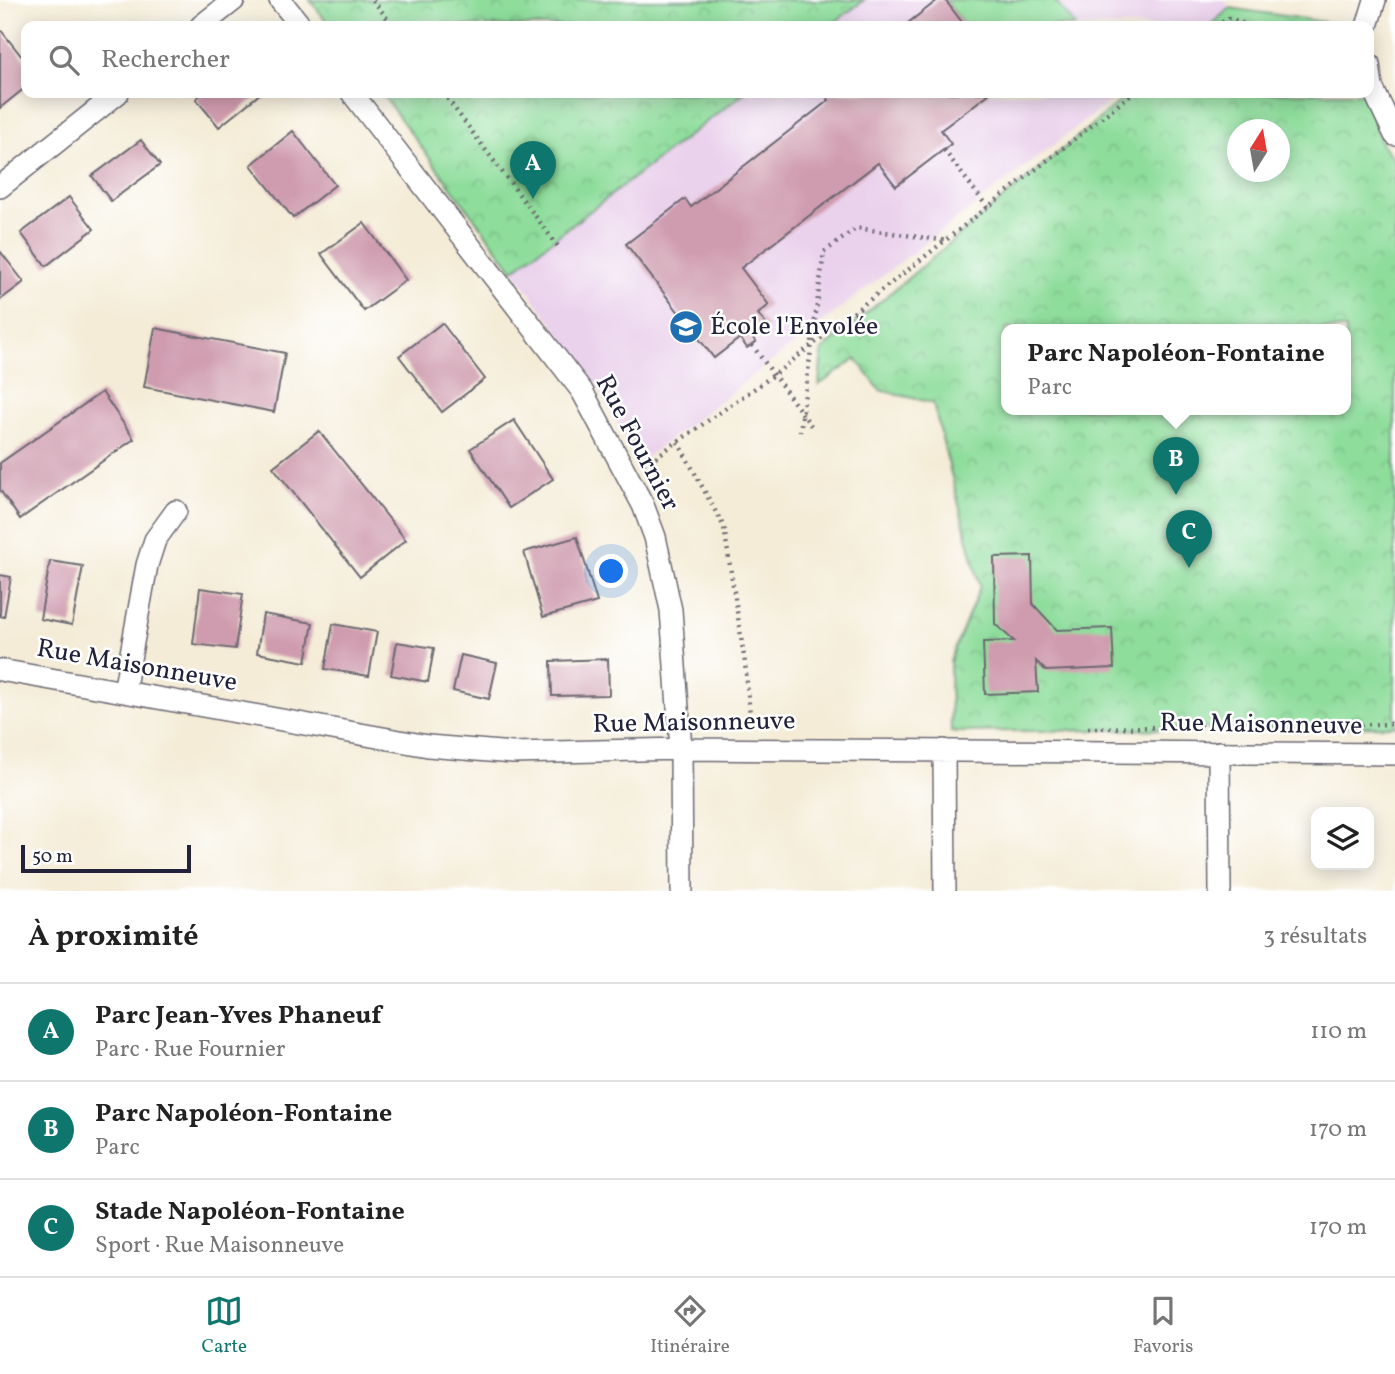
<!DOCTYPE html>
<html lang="fr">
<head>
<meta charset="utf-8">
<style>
  body { margin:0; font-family:Vollkorn,serif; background:#f6f6f6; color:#222 }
  .controls { position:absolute; right:21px; bottom:21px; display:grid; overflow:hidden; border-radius:14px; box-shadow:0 4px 18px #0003 }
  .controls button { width:63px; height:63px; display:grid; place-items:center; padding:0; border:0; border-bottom:2px solid #e0e0e0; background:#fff; color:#222; font:35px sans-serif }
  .compass { position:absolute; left:1227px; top:119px; width:63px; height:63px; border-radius:50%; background:#fff; box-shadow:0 4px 18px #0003; rotate:11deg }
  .scale { position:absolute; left:21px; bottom:18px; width:170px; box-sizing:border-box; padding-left:7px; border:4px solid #22223b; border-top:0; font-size:19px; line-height:24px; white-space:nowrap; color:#22223b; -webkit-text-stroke:5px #fff; paint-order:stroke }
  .you { position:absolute; left:612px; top:572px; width:24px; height:24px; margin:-18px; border:5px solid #fff; border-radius:50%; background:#1a73e8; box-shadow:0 0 0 10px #1a73e833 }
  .badge { display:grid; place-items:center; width:46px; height:46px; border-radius:50%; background:#0f766e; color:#fff; font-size:23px; font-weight:700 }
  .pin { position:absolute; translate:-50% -58px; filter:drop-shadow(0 2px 4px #0008) }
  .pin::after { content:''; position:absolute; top:37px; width:24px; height:21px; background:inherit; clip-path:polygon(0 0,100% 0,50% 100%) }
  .popup { position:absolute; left:1001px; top:324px; width:350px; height:91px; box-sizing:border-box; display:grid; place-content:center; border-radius:14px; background:#fff; filter:drop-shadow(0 2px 5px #0005); font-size:23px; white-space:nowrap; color:#767676 }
  .popup b { font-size:26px; color:#222 }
  .popup::after { content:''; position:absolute; left:50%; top:100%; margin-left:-14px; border:14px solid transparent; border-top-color:#fff }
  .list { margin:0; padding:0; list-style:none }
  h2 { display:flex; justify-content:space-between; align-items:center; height:91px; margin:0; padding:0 28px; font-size:30px }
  h2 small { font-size:23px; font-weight:400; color:#767676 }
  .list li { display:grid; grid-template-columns:46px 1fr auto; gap:21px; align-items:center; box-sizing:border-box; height:98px; padding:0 28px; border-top:2px solid #e0e0e0 }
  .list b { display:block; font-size:26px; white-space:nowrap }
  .list p { margin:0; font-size:23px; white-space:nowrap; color:#767676 }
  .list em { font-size:23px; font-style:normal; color:#767676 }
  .icon { flex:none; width:38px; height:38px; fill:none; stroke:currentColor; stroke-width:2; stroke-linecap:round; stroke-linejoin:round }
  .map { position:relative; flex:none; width:1395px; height:891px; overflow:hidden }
  .search { position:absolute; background:#fff; box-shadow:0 4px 18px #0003; left:21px; right:21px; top:21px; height:77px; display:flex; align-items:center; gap:18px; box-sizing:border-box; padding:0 24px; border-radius:14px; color:#767676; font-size:26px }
  .sheet { height:385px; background:#fff }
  nav { display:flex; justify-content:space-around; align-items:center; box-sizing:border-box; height:98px; border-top:2px solid #e0e0e0; background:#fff; font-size:19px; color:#767676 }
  nav a { display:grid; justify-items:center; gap:4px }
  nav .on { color:#0f766e }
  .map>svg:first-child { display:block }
</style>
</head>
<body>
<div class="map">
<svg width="1395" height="891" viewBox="0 0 1395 891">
  <defs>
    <pattern id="park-crowns" width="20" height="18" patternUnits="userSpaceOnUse" patternTransform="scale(1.75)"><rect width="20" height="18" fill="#8edd9b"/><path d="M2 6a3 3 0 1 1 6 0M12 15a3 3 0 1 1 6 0" fill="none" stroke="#7abd86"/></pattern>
  </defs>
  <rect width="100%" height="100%" fill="#fff"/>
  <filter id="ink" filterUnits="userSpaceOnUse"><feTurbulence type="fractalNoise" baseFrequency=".0143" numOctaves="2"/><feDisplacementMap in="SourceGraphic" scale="14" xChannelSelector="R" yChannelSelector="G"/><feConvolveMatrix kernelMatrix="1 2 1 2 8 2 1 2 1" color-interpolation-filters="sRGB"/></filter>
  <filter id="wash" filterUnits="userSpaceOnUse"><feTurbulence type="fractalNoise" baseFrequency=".00686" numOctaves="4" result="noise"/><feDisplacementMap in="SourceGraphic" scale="28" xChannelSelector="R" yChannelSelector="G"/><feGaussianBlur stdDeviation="1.57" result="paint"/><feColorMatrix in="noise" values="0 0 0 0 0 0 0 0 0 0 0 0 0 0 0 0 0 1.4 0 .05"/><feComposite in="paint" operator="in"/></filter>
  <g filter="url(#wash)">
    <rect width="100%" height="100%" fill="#f4ecd7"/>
    <path fill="#ead1ec" d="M863 0H1224L1230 8 1207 26H829Z
      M743 93H1121L639 463 596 384 513 270Z"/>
    <path fill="#8edd9b" stroke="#58806b" stroke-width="2" d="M945 0H1054L1076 26H965Z"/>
    <path fill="url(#park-crowns)" stroke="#58806b" stroke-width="2" fill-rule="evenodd" d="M310 0H864L830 26H330Z
      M1230 8 1352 26H1209Z
      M381 93H744L513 270Z
      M1130 93H1364L1381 143 1395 161V726L951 732 950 661 980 587 933 403 880 390 856 359 819 385 822 350ZM1238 130H1280V172H1238ZM1006 329H1346V409H1006Z"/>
    <g id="blocks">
      <path fill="#cf9bae" d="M938 0H945L965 26H904Z
        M0 29 26 62V87L0 108Z
        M203 93H261L219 127 196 99Z
        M824 93H990L941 130 951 144 896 186 878 163 741 268 769 305 758 314 768 327 753 338 756 342 747 348 740 338 714 358 626 244 685 199 691 207 829 100Z
        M293 131 335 185 293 218 251 165Z
        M141 140 160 165 111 201 92 176Z
        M69 197 94 229 46 266 21 233Z
        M364 223 406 280 364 311 321 254Z
        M0 251 24 282 0 300Z
        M442 323 485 379 442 412 399 356Z
        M155 328 285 353 274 412 144 387Z
        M102 392 134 439 20 519 0 490V463Z
        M514 420 553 479 509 508 470 449Z
        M319 431 406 540 360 577 273 467Z
        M577 537 597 602 543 617 524 552Z
        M1032 556 1033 604 1057 630 1112 628 1114 668 1046 671 1036 661 1038 692 985 694 983 642 1014 641 995 624 994 557Z
        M50 561 83 566 72 625 40 619Z
        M0 575 11 577 4 617 0 616Z
        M200 588 243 594 235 649 193 644Z
        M263 614 313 623 306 662 257 653Z
        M333 624 377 632 369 676 325 669Z
        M397 642 434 648 428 682 391 675Z
        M461 655 497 663 489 699 453 691Z
        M608 659 609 695 552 696 551 661Z"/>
    </g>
  </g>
  <g filter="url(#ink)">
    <use href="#blocks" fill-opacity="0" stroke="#6c6972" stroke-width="2"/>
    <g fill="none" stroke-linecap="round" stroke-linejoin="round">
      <g stroke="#6c6972" stroke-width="24">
        <path id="street" d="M280 0 301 26
          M201 26 234 0
          M1367 26 1375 0
          M1369 64 1372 87 1395 135
          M352 93 582 391 643 505 655 537 671 610 681 749 682 891
          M0 187 118 93
          M0 670 428 746 513 753 681 749 1395 754
          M124 692 147 565 155 540 176 511
          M944 750 945 891
          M1219 752 1220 891"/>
      </g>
      <path stroke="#6c6972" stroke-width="4.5" stroke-dasharray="2 5" stroke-linecap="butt" d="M373 0 393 26
        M1216 26 1229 18 1251 26
        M443 93 560 249
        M944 150 988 208
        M752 345 812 427
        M800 432 824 252 857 228 947 241
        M678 442 724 527 745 663 751 725
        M644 465 774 375 1133 93
        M1088 728 1395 724"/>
      <use href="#street" stroke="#fff" stroke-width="21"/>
    </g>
  </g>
  <defs>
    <g id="school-disc" transform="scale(1.75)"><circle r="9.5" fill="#1f6fb2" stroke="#fff"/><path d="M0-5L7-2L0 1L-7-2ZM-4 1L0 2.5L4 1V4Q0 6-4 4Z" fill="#fff"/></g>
  </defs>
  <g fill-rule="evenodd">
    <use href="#school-disc" x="686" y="327"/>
  </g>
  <g text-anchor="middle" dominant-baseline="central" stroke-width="5" stroke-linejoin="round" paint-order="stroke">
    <g font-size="26" fill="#22223b" stroke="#fff" text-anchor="start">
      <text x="710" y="327">École l'Envolée</text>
    </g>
    <g font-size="26" fill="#22223b" stroke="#fff">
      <text transform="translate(637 443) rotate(62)">Rue Fournier</text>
      <text transform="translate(137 666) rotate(10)">Rue Maisonneuve</text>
      <text transform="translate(694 723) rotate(-1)">Rue Maisonneuve</text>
      <text transform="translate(1261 725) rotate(1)">Rue Maisonneuve</text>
    </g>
  </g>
</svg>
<div class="controls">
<button><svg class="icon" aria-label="layers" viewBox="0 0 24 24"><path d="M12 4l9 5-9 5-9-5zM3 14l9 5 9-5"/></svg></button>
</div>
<svg class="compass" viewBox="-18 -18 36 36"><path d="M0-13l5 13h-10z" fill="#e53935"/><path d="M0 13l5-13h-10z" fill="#767676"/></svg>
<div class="scale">50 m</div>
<div class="you"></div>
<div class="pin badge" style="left:533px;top:199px">A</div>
<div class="pin badge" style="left:1176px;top:495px">B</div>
<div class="popup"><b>Parc Napoléon-Fontaine</b>Parc</div>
<div class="pin badge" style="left:1189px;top:568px">C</div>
<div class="search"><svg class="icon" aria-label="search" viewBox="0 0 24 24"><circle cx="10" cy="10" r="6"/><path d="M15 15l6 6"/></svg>Rechercher</div>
</div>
<section class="sheet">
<h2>À proximité<small>3 résultats</small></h2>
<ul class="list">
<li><span class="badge">A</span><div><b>Parc Jean-Yves Phaneuf</b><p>Parc · Rue Fournier</p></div><em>110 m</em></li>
<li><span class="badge">B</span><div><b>Parc Napoléon-Fontaine</b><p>Parc</p></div><em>170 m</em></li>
<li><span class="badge">C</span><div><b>Stade Napoléon-Fontaine</b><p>Sport · Rue Maisonneuve</p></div><em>170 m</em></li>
</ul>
</section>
<nav>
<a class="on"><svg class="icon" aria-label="map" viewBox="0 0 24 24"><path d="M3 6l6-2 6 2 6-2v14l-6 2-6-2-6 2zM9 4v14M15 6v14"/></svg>Carte</a>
<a><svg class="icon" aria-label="directions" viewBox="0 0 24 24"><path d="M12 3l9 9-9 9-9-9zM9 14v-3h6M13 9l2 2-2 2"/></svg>Itinéraire</a>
<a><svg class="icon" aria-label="saved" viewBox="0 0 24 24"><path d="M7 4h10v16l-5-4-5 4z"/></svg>Favoris</a>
</nav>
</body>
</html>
